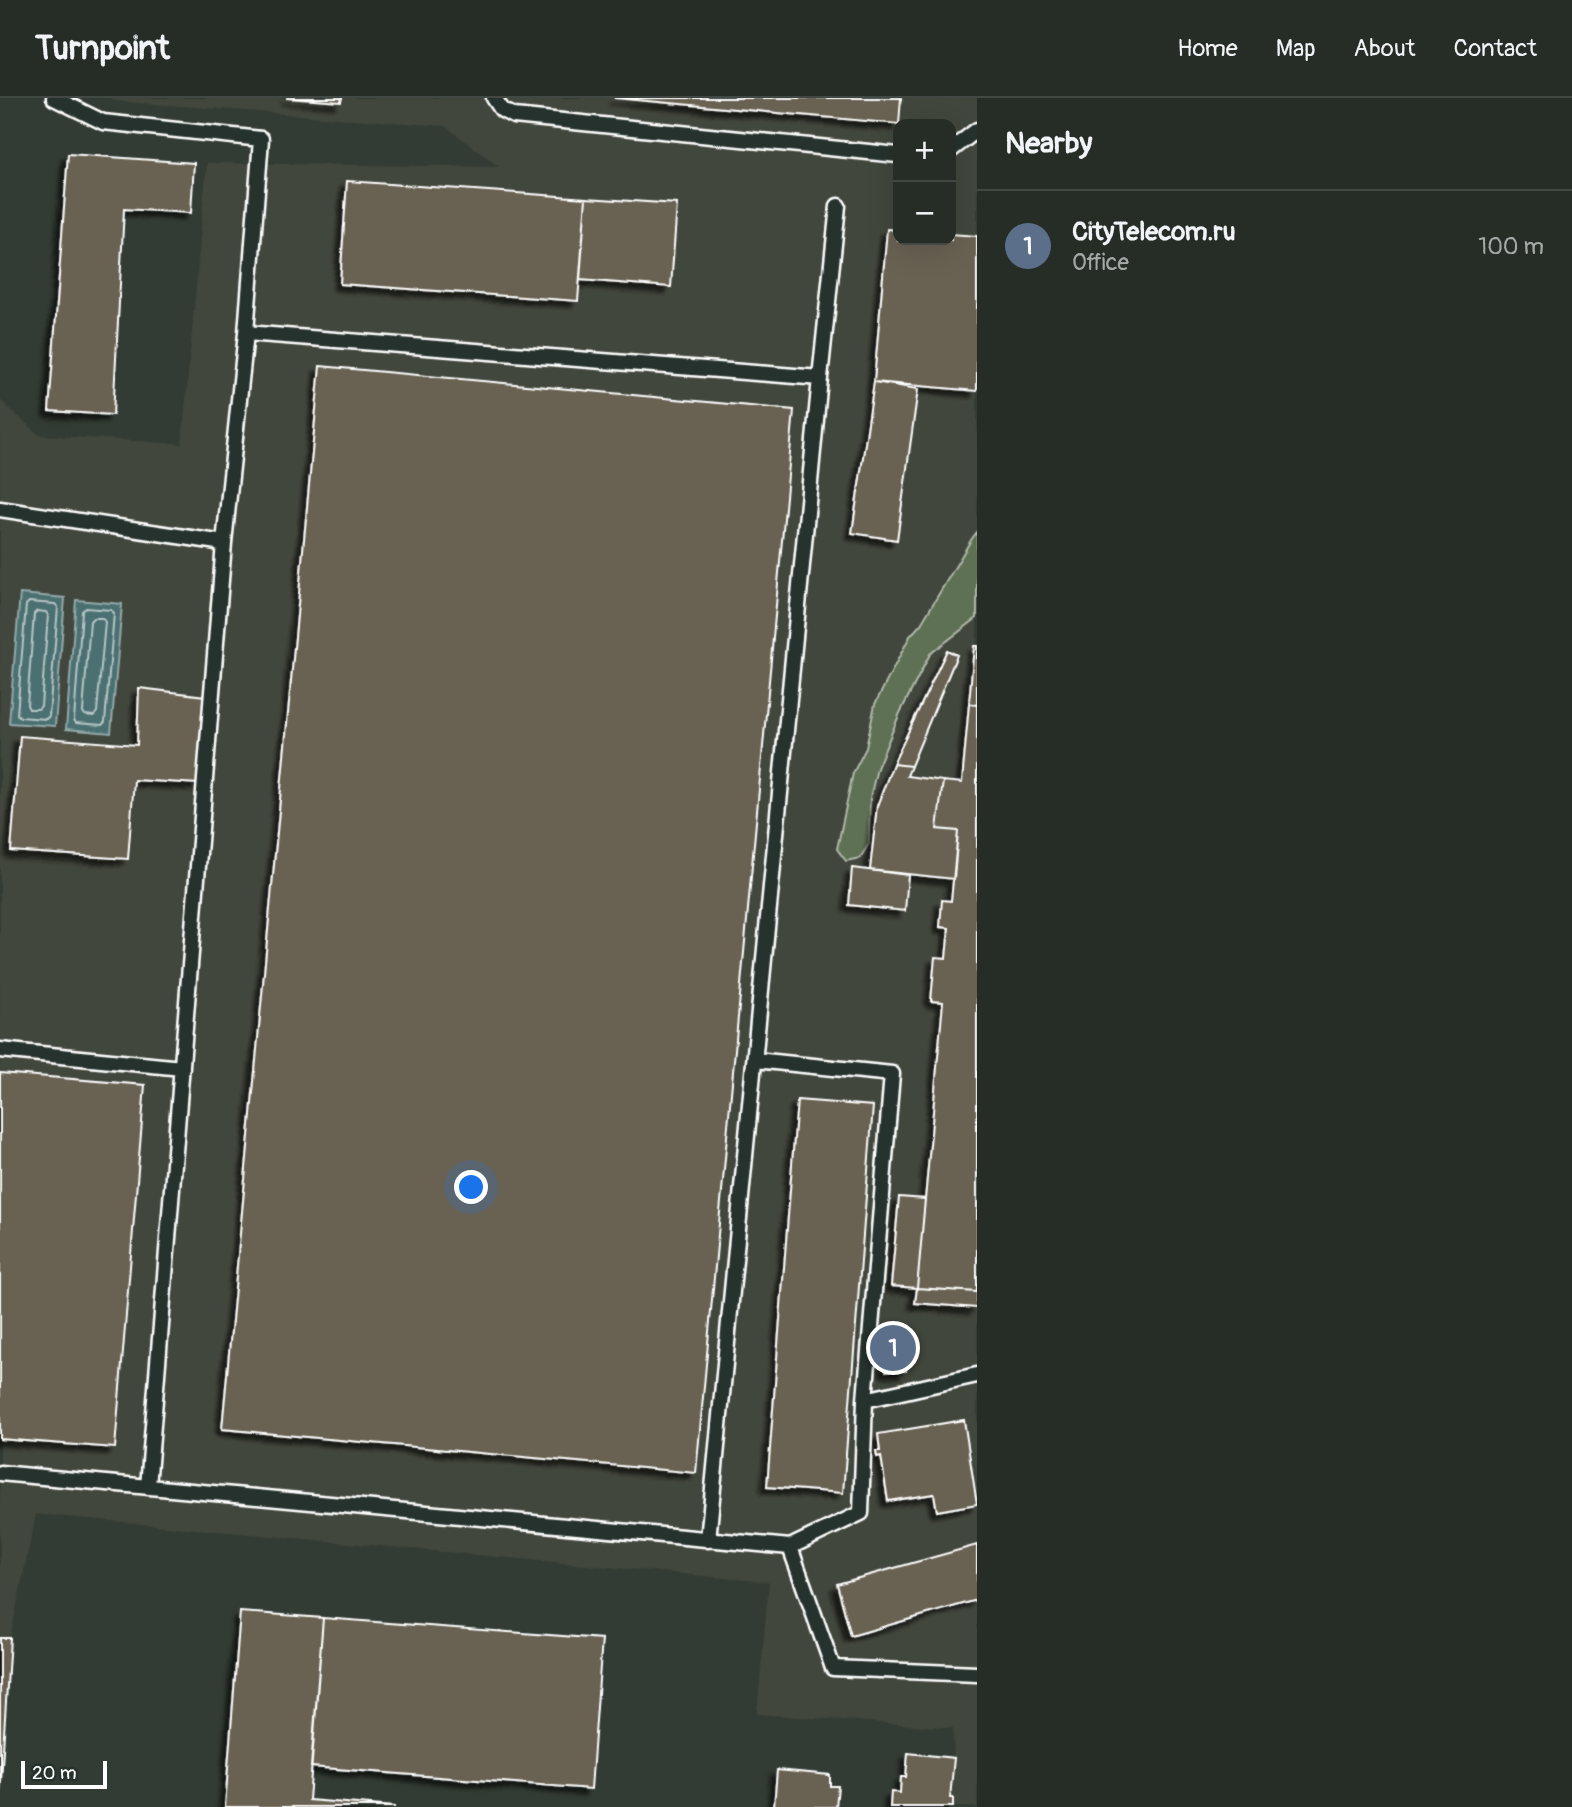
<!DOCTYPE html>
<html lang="en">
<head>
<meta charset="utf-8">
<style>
  body { margin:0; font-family:Pangolin,sans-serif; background:#2e352f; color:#f1f3f6 }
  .controls { position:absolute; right:21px; top:21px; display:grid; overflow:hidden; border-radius:14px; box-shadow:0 7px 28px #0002 }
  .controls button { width:63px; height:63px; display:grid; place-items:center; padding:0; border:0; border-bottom:2px solid #424944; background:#262d27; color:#f1f3f6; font:35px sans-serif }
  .scale { position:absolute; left:21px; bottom:18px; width:86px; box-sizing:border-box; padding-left:7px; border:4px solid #fff; border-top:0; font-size:19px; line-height:24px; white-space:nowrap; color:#fff; -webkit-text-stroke:5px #26332d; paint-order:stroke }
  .you { position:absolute; left:472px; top:1090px; width:24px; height:24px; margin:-18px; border:5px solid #fff; border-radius:50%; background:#1a73e8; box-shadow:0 0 0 10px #1a73e833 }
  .badge { display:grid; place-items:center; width:46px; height:46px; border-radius:50%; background:#ea580c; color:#fff; font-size:23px; font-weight:700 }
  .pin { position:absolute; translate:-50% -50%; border:4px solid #fff; box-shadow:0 2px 7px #0006 }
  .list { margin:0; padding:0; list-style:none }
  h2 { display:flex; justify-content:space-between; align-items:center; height:91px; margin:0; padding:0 28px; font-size:30px }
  h2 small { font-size:23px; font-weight:400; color:#a4a8a7 }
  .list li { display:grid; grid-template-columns:46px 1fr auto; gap:21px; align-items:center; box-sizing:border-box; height:112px; padding:0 28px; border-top:2px solid #424944 }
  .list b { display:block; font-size:26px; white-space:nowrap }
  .list p { margin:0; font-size:23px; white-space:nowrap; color:#a4a8a7 }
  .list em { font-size:23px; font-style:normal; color:#a4a8a7 }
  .map { position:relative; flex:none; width:977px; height:1709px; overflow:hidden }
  header { display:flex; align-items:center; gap:42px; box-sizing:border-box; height:98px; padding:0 35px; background:#262d27; border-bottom:2px solid #424944 }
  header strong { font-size:33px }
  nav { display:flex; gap:38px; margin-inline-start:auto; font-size:24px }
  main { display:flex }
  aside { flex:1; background:#262d27 }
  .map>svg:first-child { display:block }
</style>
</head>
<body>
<header>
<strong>Turnpoint</strong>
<nav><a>Home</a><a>Map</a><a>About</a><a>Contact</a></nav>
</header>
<main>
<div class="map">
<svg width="977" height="1709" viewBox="0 0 977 1709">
  <defs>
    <filter id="shadow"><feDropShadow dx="-6" dy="6" stdDeviation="2" flood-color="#0009"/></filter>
  </defs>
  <rect width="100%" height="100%" fill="#333c34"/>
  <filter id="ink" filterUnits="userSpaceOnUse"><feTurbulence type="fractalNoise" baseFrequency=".0143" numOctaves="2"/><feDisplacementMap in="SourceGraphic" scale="14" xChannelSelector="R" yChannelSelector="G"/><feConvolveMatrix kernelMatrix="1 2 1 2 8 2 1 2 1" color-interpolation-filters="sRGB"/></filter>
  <g filter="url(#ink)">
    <path fill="#43473d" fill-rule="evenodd" d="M110 0H977V1709H953V1700H950L954 1660 953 1630 757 1616 769 1484 36 1416 10 1540 0 1700V302L39 337 182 346 207 65 500 69 445 28 115 3ZM898 26H951V142H898Z"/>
    <path fill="#5f7154" stroke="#afb8aa" stroke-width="2" d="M977 434V520L930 556 900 615 877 670 870 700 869 746 860 760 846 763 837 751 853 675 866 650 875 606 910 538 921 526 971 442Z"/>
    <path fill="#4b6f71" stroke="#93a9aa" stroke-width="2" d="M20 496 65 500 55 628 9 625Z
      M76 502 122 506 111 635 66 631Z"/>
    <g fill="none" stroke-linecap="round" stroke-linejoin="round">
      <path stroke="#b7c5c6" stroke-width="2" d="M29 504 55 506 58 509 49 618 46 621 20 619 17 616 26 507Z
        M86 510 111 512 114 515 105 624 102 627 76 625 74 622 82 513Z
        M37 513 46 514 48 517 41 608 38 611H29L27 607 34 516Z
        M93 520H102L105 524 97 614 94 618 85 617 83 614 90 523Z"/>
    </g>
    <path fill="#696252" stroke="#fff" stroke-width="2" filter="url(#shadow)" d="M286 0H342L341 4Z
      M614 0H901L899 26Z
      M68 56 194 65 191 115 124 111 113 317 49 313Z
      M347 83 586 100 578 203 340 186Z
      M586 100 677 106 671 189 580 182Z
      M887 131 898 132V142H951V136L977 138V293L874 284Z
      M320 268 794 312 696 1375 222 1331Z
      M874 284 918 291 897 442 852 435Z
      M974 548H977V607L969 606Z
      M947 552 957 557 911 668 893 666Z
      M139 590 205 598 199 686 134 682 128 761 11 753 20 638 137 647Z
      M969 606 977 607V1194L917 1190 943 904 931 903 935 859 946 860 949 830 940 829 942 802 951 803 958 733 937 731 943 683 962 685Z
      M893 666 911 668 907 678 943 683 937 731 958 733 954 781 870 772 877 708Z
      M852 770 908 777 905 813 849 807Z
      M0 975 145 987 115 1350 0 1341Z
      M797 1002 873 1008 843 1395 767 1389Z
      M899 1099 925 1101 917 1190 891 1188Z
      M917 1190 977 1194V1210L915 1205Z
      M886 1247H906V1273H886Z
      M964 1322 977 1406 937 1413 934 1396 888 1403 881 1358 877 1359 876 1353H880L878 1336Z
      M977 1447V1502L851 1538 837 1486Z
      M240 1514 323 1520 309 1702 395 1709H225Z
      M323 1520 602 1541 591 1691 311 1669Z
      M0 1540H10L0 1700Z
      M908 1655 954 1660 950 1700H953V1709H890L891 1694 900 1695 901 1679H906Z
      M777 1672 830 1677V1688H838L836 1709H774Z"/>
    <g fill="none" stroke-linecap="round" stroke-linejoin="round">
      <g stroke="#fff" stroke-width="19">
        <path id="lane" d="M494 0 502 12 514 18 898 57
          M951 52 977 32
          M246 235 820 280 708 1442
          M820 280 838 108
          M0 411 224 445 246 235 261 41 103 24 54 0
          M0 952 182 970
          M755 962 892 976 865 1302
          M0 1375 790 1449 833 1570 977 1576
          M148 1389 224 445
          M790 1449 861 1415 865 1302 977 1277"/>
      </g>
      <use href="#lane" stroke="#26332d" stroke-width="14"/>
    </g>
  </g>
</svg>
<div class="controls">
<button>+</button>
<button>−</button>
</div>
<div class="scale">20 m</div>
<div class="you"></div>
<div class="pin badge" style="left:893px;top:1250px;background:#5c6f8a">1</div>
</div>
<aside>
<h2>Nearby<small></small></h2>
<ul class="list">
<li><span class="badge" style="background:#5c6f8a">1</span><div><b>CityTelecom.ru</b><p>Office</p></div><em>100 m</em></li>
</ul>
</aside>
</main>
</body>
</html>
